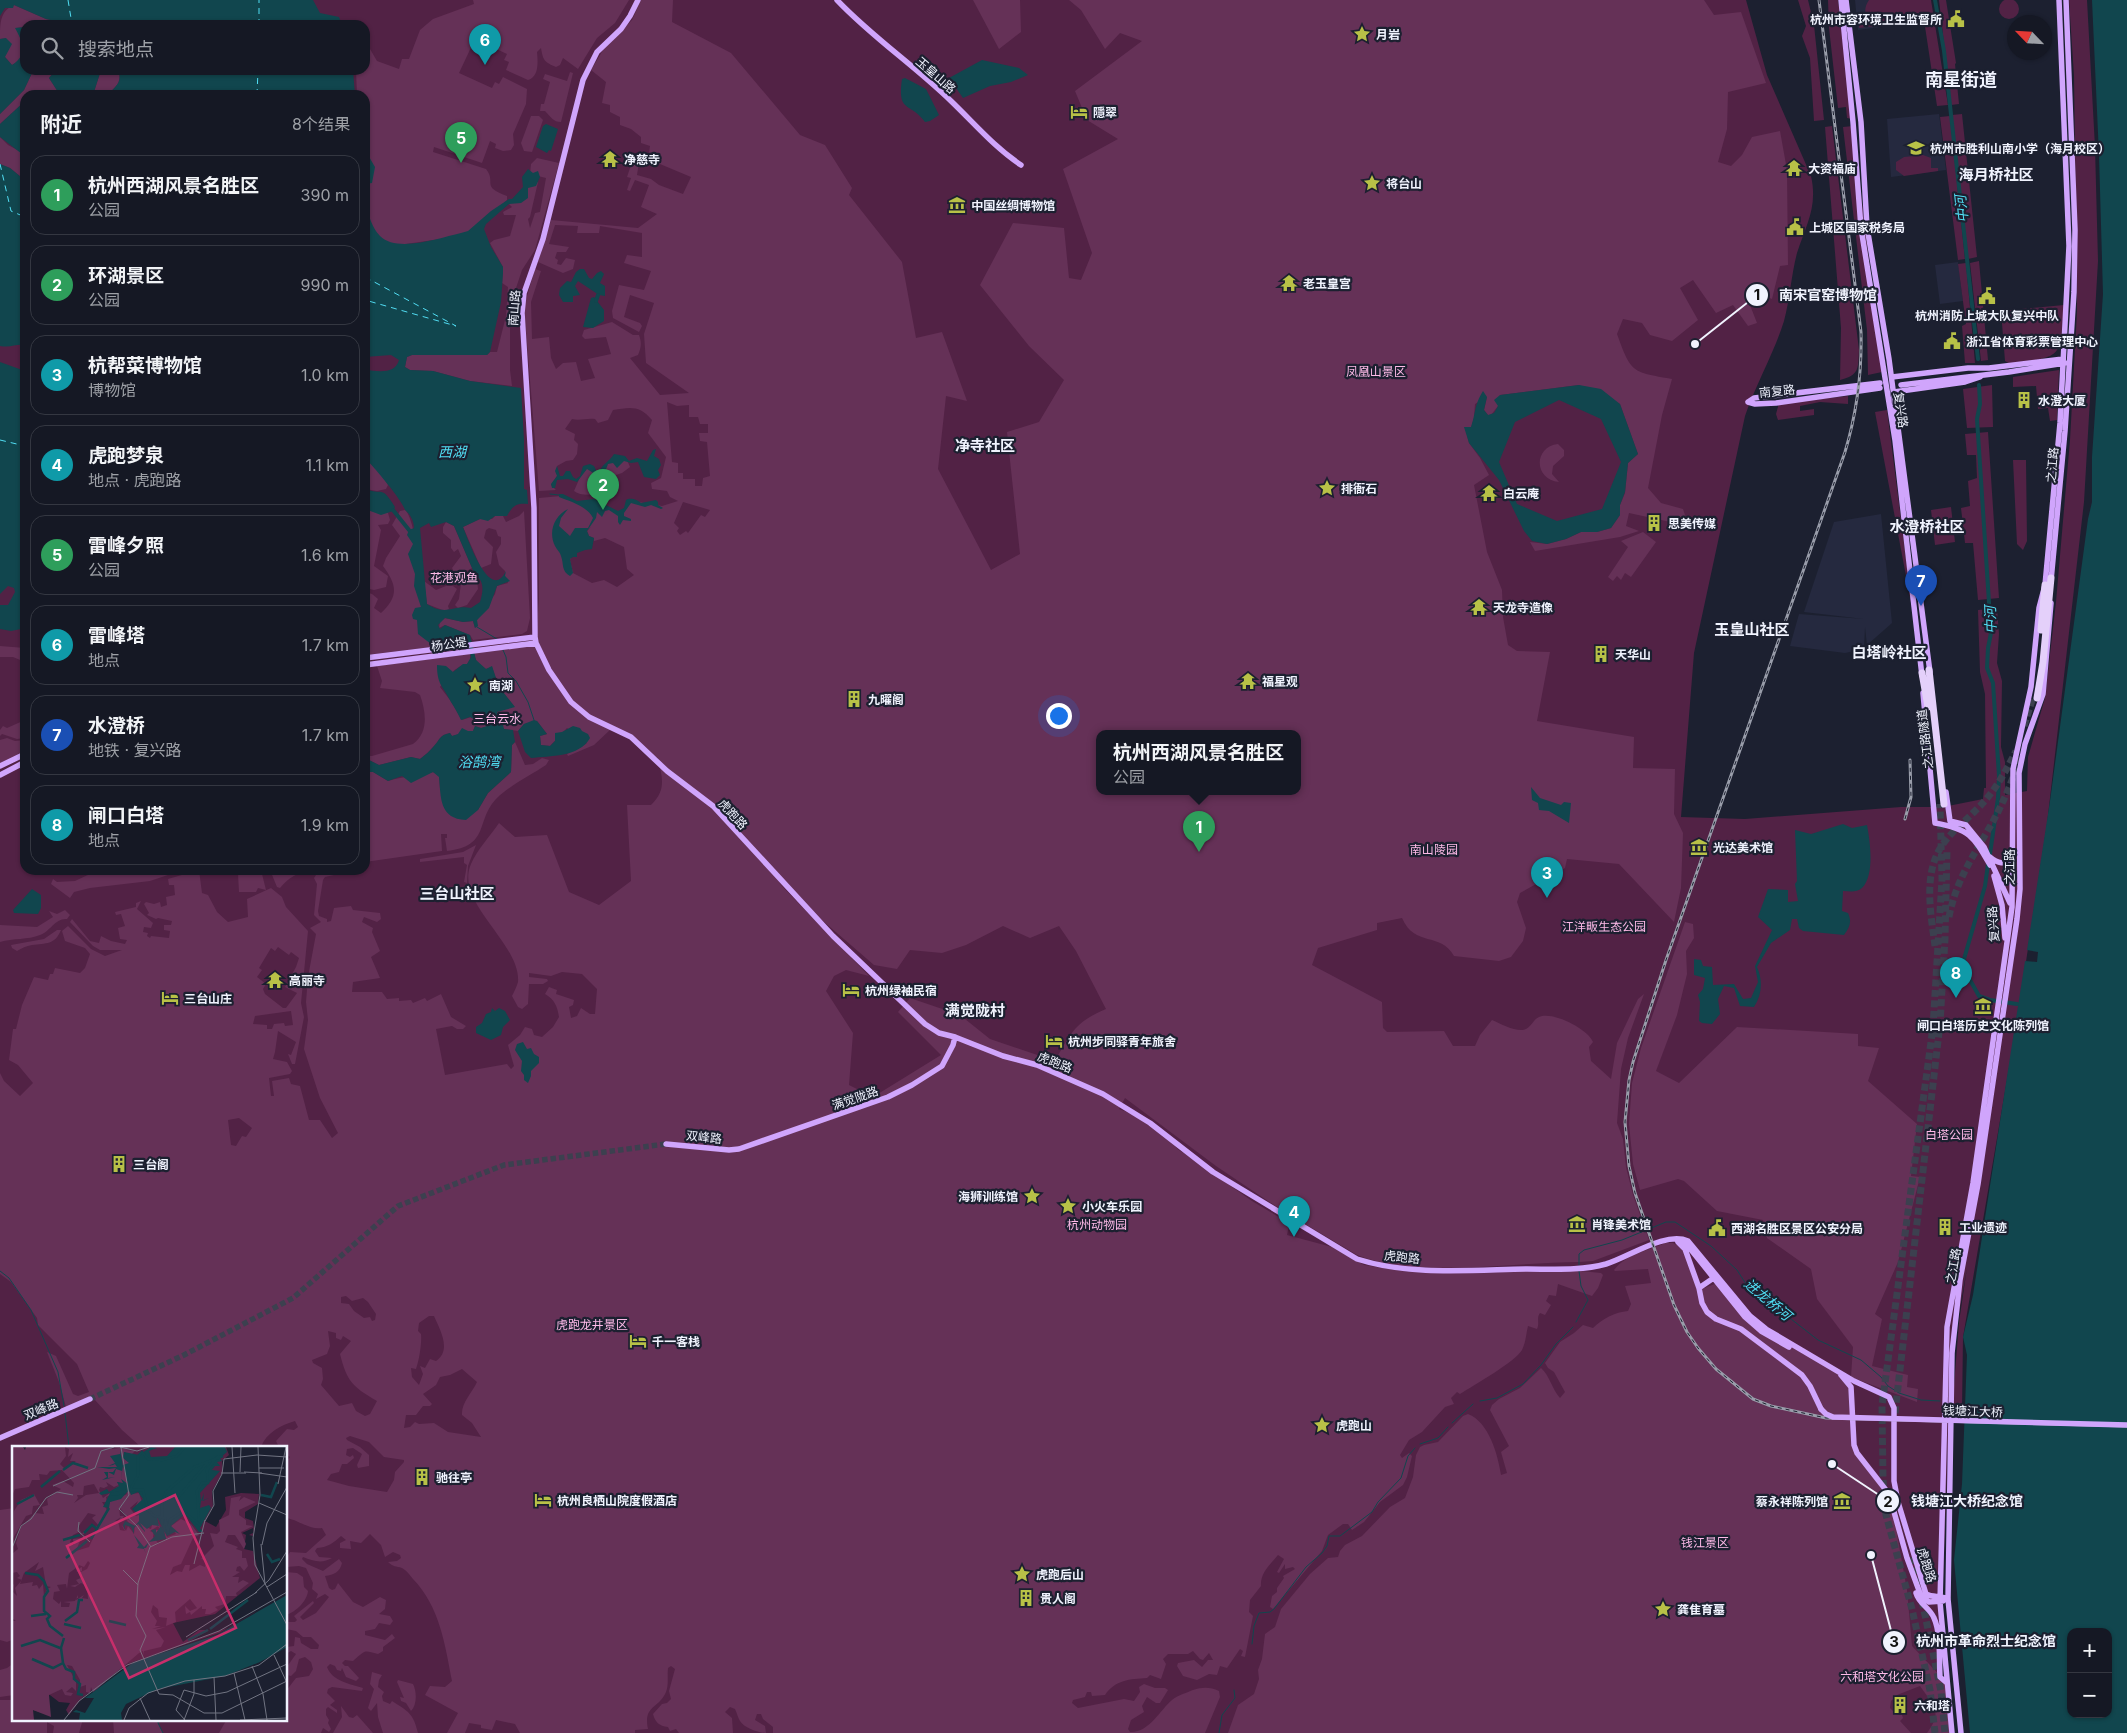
<!DOCTYPE html>
<html lang="zh">
<head>
<meta charset="utf-8">
<style>
  body { margin:0; font-family:Inter,"Noto Sans SC",sans-serif; background:#1e212c; color:#f1f3f6 }
  .controls { position:absolute; right:15px; bottom:15px; display:grid; overflow:hidden; border-radius:10px; box-shadow:0 1px 4px #0004 }
  .controls button { width:45px; height:45px; display:grid; place-items:center; padding:0; border:0; border-bottom:1px solid #343741; background:#151824; color:#f1f3f6; font:25px sans-serif }
  .compass { position:absolute; left:2007px; top:15px; width:45px; height:45px; border-radius:50%; background:#151824; box-shadow:0 1px 4px #0004; rotate:295deg }
  .you { position:absolute; left:1058px; top:715px; width:18px; height:18px; margin:-12px; border:4px solid #fff; border-radius:50%; background:#1a73e8; box-shadow:0 0 0 8px #1a73e833 }
  .badge { display:grid; place-items:center; width:32px; height:32px; border-radius:50%; background:#b8c147; color:#fff; font-size:16px; font-weight:700 }
  .pin { position:absolute; translate:-50% -41px; filter:drop-shadow(0 1px 2px #0008) }
  .pin::after { content:''; position:absolute; top:26px; width:18px; height:15px; background:inherit; clip-path:polygon(0 0,100% 0,50% 100%) }
  .popup { position:absolute; left:1096px; top:730px; width:205px; height:65px; box-sizing:border-box; display:grid; place-content:center; border-radius:10px; background:#151824; filter:drop-shadow(0 1px 4px #0005); font-size:16px; white-space:nowrap; color:#9da0a6 }
  .popup b { font-size:19px; color:#f1f3f6 }
  .popup::after { content:''; position:absolute; left:50%; top:100%; margin-left:-10px; border:10px solid transparent; border-top-color:#151824 }
  .list { margin:0; padding:0; list-style:none }
  h2 { display:flex; justify-content:space-between; align-items:center; height:65px; margin:0; padding:0 20px; font-size:21px }
  h2 small { font-size:16px; font-weight:400; color:#9da0a6 }
  .list li { display:grid; grid-template-columns:32px 1fr auto; gap:15px; align-items:center; box-sizing:border-box; height:80px; margin:0 10px 10px; padding:0 10px; border:1px solid #343741; border-radius:15px }
  .list b { display:block; font-size:19px; white-space:nowrap }
  .list p { margin:0; font-size:16px; white-space:nowrap; color:#9da0a6 }
  .list em { font-size:16px; font-style:normal; color:#9da0a6 }
  .icon { flex:none; width:28px; height:28px; fill:none; stroke:currentColor; stroke-width:2; stroke-linecap:round; stroke-linejoin:round }
  .map { position:relative; flex:none; width:2127px; height:1733px; overflow:hidden }
  .search { position:absolute; background:#151824; box-shadow:0 1px 4px #0004; left:20px; top:20px; width:350px; height:55px; display:flex; align-items:center; gap:12px; box-sizing:border-box; padding:0 18px; border-radius:15px; color:#9da0a6; font-size:19px }
  .panel { position:absolute; background:#151824; box-shadow:0 1px 4px #0004; left:20px; top:90px; width:350px; height:785px; border-radius:15px }
  .map>svg:first-child { display:block }
</style>
</head>
<body>
<div class="map">
<svg width="2127" height="1733" viewBox="0 0 2127 1733">
  <rect width="100%" height="100%" fill="#1c2030"/>
  <path fill="#25293f" d="M1855 0H1921L1925 21 1858 30Z
    M1939 114 1946 170 1891 177 1887 119Z
    M1958 262 1963 301 1940 304 1935 265Z
    M1881 514 1892 623 1867 645 1865 627 1864 649 1845 653 1790 646 1799 614 1864 619 1804 612 1834 522Z"/>
  <path fill="#522245" fill-rule="evenodd" d="M1999 9a10 10 0 1 1 20 0a10 10 0 1 1-20 0Z
    M0 0H1746L1767 75 1811 176C1818 207 1806 225 1797 253 1791 276 1790 299 1784 321 1774 353 1756 384 1745 416L1694 653 1681 817 1745 819 1901 807H1943L1983 799 1984 788H1986L1985 694 1980 672 1978 610 1997 608 1999 634 1997 663 2002 681 2001 747 2005 762V795L2027 791 2028 757 2045 698 2056 602 2070 440 2077 312 2074 76 2069 0H2087L2095 147 2098 261 2084 502 2047 824 2016 1027 1963 1337 1962 1411H1952L1959 1322 1967 1268 1956 1331 1949 1420 1940 1662 1945 1733H0ZM25 25H365V70H25ZM25 95H365V870H25ZM1100 733H1298V791H1100ZM14 1447H286V1719H14Z
    M1798 0H1808L1814 25 1824 120 1814 121 1810 58 1802 36 1806 26Z
    M1828 0H1838L1853 119 1847 118 1846 107 1838 108 1829 28Z
    M1869 0H1931L1948 105 1937 106 1924 20 1859 28V23L1869 21C1864 14 1864 7 1869 0Z
    M1939 0H1946L1956 63 1955 64 1959 104 1951 105Z
    M1962 114 1977 257 1968 259 1952 115Z
    M1950 116 1965 259 1958 260 1940 117Z
    M1832 126 1859 350C1858 368 1860 375 1840 380L1841 328 1825 127Z
    M1853 126 1882 372 1868 375 1867 330 1843 127Z
    M1923 155 1931 158V168H1938V171L1904 176 1896 170V162L1904 157Z
    M1979 261 1988 360 1981 361 1970 263Z
    M1966 263 1975 363H1965L1962 326 1966 324 1958 264Z
    M2064 305C2060 359 2064 356 2010 364L2005 361 2001 311Z
    M2059 370 2057 420 2050 421 2048 408 2038 409 2036 386 2013 387V377Z
    M1992 385 1993 427 1967 428 1963 389Z
    M1848 396V404L1820 402 1800 406V411L1814 409V415L1778 420 1776 414 1779 403Z
    M1887 410 1913 613 1875 412Z
    M1988 432 1999 598 1978 600 1973 543H1965L1961 508 1970 506 1968 481 1977 478 1976 455H1967L1965 434Z
    M2013 460H2026L2027 541 2023 550 2017 544Z
    M1951 507 1955 542 1935 545 1931 510Z"/>
  <path fill="#653157" fill-rule="evenodd" d="M473 0H629L615 23 597 38 578 69 563 58 560 65 556 67C544 62 543 60 541 48L537 52C538 62 539 77 528 80L506 70 509 62 504 60 507 54 475 39 459 73 492 88 495 82 499 84 503 77 527 89 526 104 513 134 514 145 511 150 503 151 495 148 496 144 490 141 482 163 434 147 433 152 486 169C497 183 480 186 507 196V200L468 235 392 246 384 244 365 216V95H357L356 70H365V48L370 49 377 61 399 69 402 59H409L420 30 427 24 433 19 474 4Z
    M641 0H673L672 22 731 53 800 135 825 145 852 188 849 195 902 262 916 338 942 332 967 401 946 396 938 469 991 570 1020 554 1007 432 1039 422 1064 380 1029 346 980 285 1013 223 1064 228 1069 278 1081 280 1092 253 1063 169 1118 139 1087 120 1075 91 1142 41 1120 33 1105 49 1081 10 1069 0H1704L1714 15 1741 12 1766 83 1728 92 1727 129 1718 162 1731 166 1742 155 1752 137 1780 131 1787 170 1788 265 1780 266 1772 299 1760 294 1748 300 1757 323 1748 326 1733 305 1716 313 1693 280 1680 288 1698 320 1672 341 1650 335 1642 323 1623 319 1617 334C1631 373 1632 372 1672 379L1662 415 1648 488 1661 503 1683 509 1687 521 1675 523 1629 513 1626 526 1639 531 1620 537 1535 551 1530 542 1547 544 1566 539 1581 532H1597L1611 528 1620 515V505L1625 493 1628 463 1638 454 1620 404 1579 385 1500 395 1498 406 1491 415H1488L1484 410 1487 397 1475 404 1474 418 1471 428 1465 427 1469 443 1480 458 1489 475 1474 485 1487 552 1502 590 1503 617 1508 645 1517 651 1550 652 1537 721 1634 737 1633 768 1675 769 1674 814 1683 833 1681 888 1674 922 1619 864 1567 859 1565 868 1520 893 1517 902 1526 928 1523 941 1511 957 1499 961 1454 956C1440 931 1415 948 1402 918L1377 923V930L1318 948 1312 965 1382 1002 1383 1028 1387 1032 1444 1031 1453 1046H1475L1480 1035 1492 1020C1501 1024 1512 1030 1521 1030 1531 1030 1532 1020 1539 1017 1553 1011 1588 1029 1593 1042L1589 1047 1591 1061 1611 1079 1617 1043 1638 999 1644 994 1628 1038 1621 1069 1617 1123 1623 1139 1626 1167 1633 1195 1649 1240 1593 1261 1579 1262C1514 1262 1417 1279 1357 1255L1280 1209 1216 1166 1125 1098 1119 1109C1137 1115 1153 1129 1169 1141 1175 1145 1177 1150 1184 1153L1252 1201 1287 1222 1289 1225 1287 1235 1332 1247 1364 1265 1408 1272 1551 1268 1601 1273 1603 1275 1598 1288 1592 1296 1558 1284 1556 1296 1549 1295 1546 1301 1551 1305 1545 1315 1540 1313C1536 1318 1540 1323 1537 1329L1528 1326C1526 1334 1526 1342 1522 1350 1515 1362 1474 1385 1460 1394L1457 1392 1451 1398 1454 1404 1445 1407 1422 1432 1409 1440 1400 1455 1402 1458 1409 1453 1412 1456 1407 1477 1403 1485 1380 1502 1364 1522 1352 1530 1348 1524H1343L1328 1535 1322 1551 1273 1609 1270 1607 1272 1596 1277 1592V1588L1284 1578 1283 1576 1295 1569 1293 1567 1285 1569V1564L1279 1573 1277 1572 1284 1559 1278 1555C1270 1565 1260 1573 1261 1586L1250 1600 1249 1612 1253 1616 1245 1657 1241 1656 1243 1651 1240 1649 1227 1668 1220 1666 1217 1675 1209 1674 1197 1680 1183 1676 1177 1666 1178 1663 1194 1660 1202 1667 1208 1660H1213L1209 1653 1203 1660 1200 1659 1193 1651 1188 1654H1168L1163 1659 1166 1664 1161 1679 1150 1675 1147 1678C1130 1679 1115 1680 1105 1695L1092 1696 1091 1692H1087L1085 1697 1073 1700 1072 1703 1078 1708 1124 1699 1134 1701 1140 1692 1139 1687 1144 1684 1155 1688H1165L1168 1690 1160 1703H1156L1147 1697 1142 1706 1144 1712 1131 1720 1128 1729 1130 1732C1149 1733 1160 1710 1172 1700 1178 1695 1186 1693 1193 1690 1203 1687 1210 1687 1219 1691L1220 1697 1205 1733H773V1727L763 1719 761 1714H757L755 1720 765 1726 766 1733C759 1733 744 1728 740 1721 738 1718 737 1713 735 1709L730 1707 725 1712 732 1718 733 1733H679L676 1729 670 1731 668 1727C659 1726 655 1722 653 1714L662 1704 667 1703 671 1699 669 1691 675 1669 671 1666 668 1668C667 1676 669 1684 666 1692 659 1709 643 1705 648 1729L635 1730V1733H520L515 1724 496 1720 492 1730 481 1728V1725L469 1723 465 1733H447L458 1713 425 1695 430 1686 445 1687 452 1681C445 1645 440 1607 413 1579 410 1575 406 1570 402 1568 396 1566 393 1567 388 1562L397 1561 401 1558 400 1555 393 1552 385 1557 381 1545 370 1534 361 1543 350 1541 351 1549 340 1548V1543L346 1540 341 1536C333 1543 329 1547 317 1548L315 1551 319 1557 332 1558C322 1564 313 1561 303 1557L302 1559 307 1564 323 1571 339 1559 342 1563C340 1572 334 1575 325 1576L329 1588 332 1590 335 1589 338 1583 353 1602 363 1607 380 1597 386 1600 385 1609 379 1614 390 1616 393 1621 390 1625 379 1623 375 1629 365 1631V1635L385 1640 392 1634 395 1638 383 1647V1651L378 1654C363 1650 366 1650 353 1661L345 1660 342 1663 345 1666H348L359 1678 356 1681 346 1677 342 1668 341 1671 337 1670 335 1666 330 1664 327 1667C332 1681 350 1684 363 1688L362 1691 332 1687 328 1689 327 1693 335 1701 330 1705 337 1710V1713L328 1707 326 1709V1715L329 1720 328 1723 331 1729 329 1732 323 1728 321 1733H219L227 1719H286V1691L296 1678 309 1676 313 1669 311 1662 305 1657 299 1659 296 1671 291 1676 287 1675 286 1668 296 1654 291 1651 286 1654V1647L294 1646 295 1637 300 1638 301 1643 311 1649H318L319 1645 311 1637H303L296 1631 286 1629V1622H295L297 1620 294 1616 313 1601 314 1603 300 1617 303 1620 316 1613 329 1597 325 1594 316 1599 318 1594 312 1589 313 1583 306 1568 299 1566 286 1567V1559L290 1552 306 1553 326 1535 322 1528C309 1530 299 1520 286 1518V1462L290 1457 286 1454V1447H279L276 1441 287 1429 294 1430 298 1427 295 1421C281 1425 266 1433 261 1447H141L122 1430 95 1400 66 1407 59 1382 47 1352 56 1356 73 1394 78 1396 89 1392 77 1364 38 1325 37 1318 11 1282 0 1274V1073L4 1081 20 1096 33 1083 18 1065 9 1060 13 1029H16L22 1005 34 977 48 980 50 974H53L55 968 80 973 85 968 90 954 85 948 65 941 62 931 68 926 91 949 105 956 122 950H100L93 946 70 922 72 919 90 941 99 943 101 936 111 941 125 944 127 940 120 939 118 928 125 926 121 914 116 915 115 912 136 907V903L141 901 137 909 153 923 151 928 144 927 143 932 148 933 147 936 150 938 151 936 169 938 170 931 164 930V925H171L172 921 158 918 156 919 147 915 149 913 144 904 146 902 154 904 160 902 161 907 167 905 166 897 175 895 174 885H169L168 879 199 870 202 893 208 895 217 912 228 922 248 917 247 899 271 888 282 897 286 907 308 931 301 1003 304 1017 295 1064H292L288 1054 291 1055 296 1042 278 1031 275 1052 273 1059 287 1062 292 1071 290 1074 269 1078 271 1096H274L272 1081 289 1078 291 1084 300 1086 309 1120H320L332 1138 338 1133 320 1098 304 1049 308 1020 306 1002 308 977 316 934 310 928 321 922 314 915 317 884 314 878 316 875 334 872V875L325 877 323 880 318 911 319 916 327 919V922L331 921 334 908 351 906 353 910 380 913 381 919 377 922 364 917 362 922 373 928 372 932 380 951 371 957 380 978 353 982 352 992H382L387 999 399 998V1001L411 1000 413 1003 425 998 427 1001 441 994 451 1017 466 1026 463 1029H457L452 1026 436 1029 445 1075 507 1064 511 1069 514 1066 508 1045 520 1035 525 1027 532 1029 534 1035 542 1037 553 1027 559 1017C557 1006 555 1000 545 994L549 987 557 990 556 994 574 1000 573 1005 569 1007 571 1018 577 1016 581 1008 590 1014H595L597 989 582 974 562 972 551 976 529 973V977L547 979 548 981 543 984H529L528 1004 522 1009 518 1007 512 996C514 992 517 986 518 982 521 943 454 903 471 864 477 850 490 836 499 823L515 837 547 835 569 892 599 905 631 881 627 805H651C667 789 662 778 658 758L648 753 631 737 589 717 571 702 536 643 539 598V498L561 496 597 510 607 509 622 513 632 501 662 506 678 501 670 497 667 491 652 489 651 483 661 478 666 457 648 433 652 420C640 405 630 407 613 410L608 420 598 423 595 419C586 418 580 421 572 419L565 429 575 434 574 440 578 444 577 454 573 460 566 461 557 466V476L551 485 556 490 539 491 525 318V303L535 269 541 271 531 302 532 339 549 337 551 358 556 369 563 363 576 362 581 381 595 378 588 359 611 354 606 337 585 339 582 336 584 330 612 322 633 335H639C642 343 641 348 638 355L630 358 660 395 689 393 646 363 644 334 654 303 630 295 624 317 640 323 642 326 639 332 613 318 612 311 619 285 644 290 651 271 624 263 627 255 642 257V233L600 226 599 233H577L578 226 555 225 549 244 569 247 566 252H557L555 258 558 260 557 264 561 265 566 258 575 260 573 269 563 273 538 262 551 220 638 228 657 214 641 207 649 185 635 180 630 191 627 190 631 178 627 177 633 159 639 162 637 175 651 179 659 185 683 194 691 177 648 159 650 146 641 143V137L631 129 620 125V117L610 112V105L602 103 606 82 591 70 603 50 632 20ZM667 402 677 406 689 405V417H698L700 424H708V433H699L700 441 707 442 710 476 703 478 702 486H695V479H683V473H678V463L672 462ZM683 502 710 510 705 517 701 515 688 533 686 531 680 535 677 531 679 528 674 523ZM591 527 587 531 589 536 594 538V541L605 538 624 547 627 569 634 575 617 587 604 580 592 583 573 573 570 560 583 533ZM1100 733H1298V791H1100ZM779 883 874 965 897 969 910 950 942 953 966 945 1003 926 1030 938 1059 926 1076 951 1106 1009C1075 1022 1071 1033 1055 1061L990 1039 960 1015 910 998 898 1012 941 1055 873 1097 849 1085 853 1033 826 991 834 976 846 970 869 976ZM278 947 289 955 291 952 299 958 296 967 285 987 297 993 286 1008H283L265 994 263 989 266 984 257 977 262 970 259 968 271 948 275 951ZM291 1011 293 1025 285 1026 284 1023 274 1024 272 1029H267V1025L253 1024 255 1016ZM239 1118 252 1128 246 1137 242 1136 236 1146 231 1145 228 1120ZM346 1296 352 1301 363 1298 368 1302 376 1314 375 1320 372 1321 370 1317 364 1318 354 1311 349 1304 341 1303V1297ZM429 1316H434C440 1330 452 1350 436 1361L430 1359 425 1368 420 1366 423 1374 419 1385 412 1377 411 1368 416 1369C419 1361 422 1343 421 1334L418 1331 419 1323ZM328 1331 336 1333V1338L341 1340 343 1336 351 1341 340 1354C347 1382 353 1387 377 1401L370 1414 365 1416 356 1411 352 1403 339 1406 321 1385 323 1379 322 1368 313 1363 312 1360 327 1354 330 1346ZM462 1369 477 1382C472 1393 461 1403 462 1415L472 1423 481 1437 448 1432 434 1423 419 1424 415 1422 410 1427 404 1428 406 1415H416L423 1406H430L432 1404 423 1394 436 1385 440 1377 450 1375ZM350 1436 369 1442 384 1457 404 1460V1462L395 1472 394 1480 387 1492 349 1486 327 1480 331 1474 339 1472 342 1464H347L354 1458 353 1455 350 1457 346 1455 347 1449 353 1448 362 1454 357 1465 358 1468 369 1466V1455L360 1447 347 1440 346 1438Z
    M973 0H1020L1021 32 999 49Z
    M14 5 46 19 74 25H25V27L16 28C23 44 30 54 12 65L5 57 6 38 0 39C0 23 0 11 14 5Z
    M44 70H56L49 78 58 92V95H25V101L0 124V114L24 90 32 73Z
    M101 70H118C123 83 115 86 108 95H93Z
    M570 72 573 73 561 122C553 122 551 117 545 111H540L541 104H544L550 82 543 79 545 74 567 81Z
    M531 116H539L543 120 532 152 524 151 521 143Z
    M0 137 8 145 25 154V176L21 177 10 168 0 164Z
    M537 158 559 163 535 250 522 270 513 297 510 324V370L512 386 470 381 433 371 410 370 405 367 407 357 412 355H487L490 352H497L506 316 508 287 502 283 503 267 490 243 494 240 510 236 516 215H504L503 212 512 207 509 204 529 184 538 182 530 217 528 219 530 228 535 213 540 212 546 178 530 174 531 164Z
    M1558 444 1564 450V456L1553 466 1552 474 1559 482C1534 480 1533 447 1558 444Z
    M365 454 379 470 388 485 386 489 377 491 365 489Z
    M627 460 630 467 622 473 607 478 605 491C596 495 582 497 574 491L584 468H591L600 472 610 461Z
    M371 504 388 513 390 520 388 524 378 525 381 530 374 566 388 576 386 587 374 590 365 588V505Z
    M405 510C415 517 424 589 423 604 423 613 420 622 419 631L432 644 462 640 466 643 365 655V592L372 594 378 599 374 608 381 613C399 596 397 585 383 566L386 558 400 536 392 525 400 511Z
    M524 511 530 618 527 631 522 634 473 640 470 635 445 625 439 628 440 621 445 618 463 622 473 621 475 628 477 620 495 594 497 586 508 583 505 576V571L499 565 496 552 501 544V537L498 536 496 530 489 528 486 530 484 538 493 547 491 564 481 568 463 527 480 519H492L495 516H503L506 522 519 516Z
    M446 522 454 526 472 568 463 573 458 579 452 568 461 556 458 549 454 552 451 548V540L443 533V527Z
    M1643 532 1656 542 1631 577 1625 573 1621 580 1617 576 1613 581 1608 577 1628 547 1621 541Z
    M469 573 477 580 478 589 467 605 458 608 455 605 459 599 461 583Z
    M424 581 436 590 446 586H453L457 589 448 606 449 609 445 611 427 604Z
    M0 646 25 648V662L13 657H0Z
    M534 646 561 692 571 705 611 729 594 745 568 756 567 754 587 743 567 728 550 746 541 745 540 736 547 734 537 721 524 724 518 731 504 729 497 721V712L514 706 499 687 492 667 486 669C478 664 475 661 474 652Z
    M470 654V660L467 664C455 666 447 678 440 687L450 700 462 720 471 717 474 719 478 714 489 719 490 726 481 728 475 726 473 731 452 736 450 733C439 735 440 740 434 746 430 751 425 755 420 759L411 757 379 765 365 758V756H372L413 744C429 732 426 712 420 695L415 692 380 688 382 681 377 666Z
    M25 720V738L17 739 2 734 0 736V730L3 726 7 728Z
    M7 738 15 741 25 740V752L0 764V740Z
    M515 742 525 765 533 764 542 758 549 760 546 765C531 775 509 786 497 798 475 820 491 846 447 851L445 838H447V834H441L442 851 365 862V772H373L388 781C404 775 419 778 433 772L439 776 440 788 478 810 488 793 511 772 512 745Z
    M476 845 468 866 467 883 464 882 467 865 464 863V857L420 862V859L463 852Z
    M113 870H119L122 875C142 860 157 882 171 870H183L150 881 90 888 74 892 70 898 51 884 53 879 57 882 75 881 92 873H109Z
    M203 870H261L266 890 258 888 256 892H239L238 874H227L226 870 204 874Z
    M270 870H312C297 873 289 877 280 888L277 887Z
    M65 910 70 915 67 919C55 918 51 931 40 935 28 940 13 938 0 942V925L37 927 53 917 49 911 57 914Z
    M1685 922 1693 924 1694 938 1686 951 1687 974 1677 1015 1656 1071 1679 1083 1737 1027 1858 1034V1046L1879 1048 1868 1081 1917 1124 1911 1176 1920 1177 1898 1262 1875 1314 1882 1319 1872 1366 1908 1375 1907 1387 1918 1389 1917 1402 1851 1377 1853 1347 1817 1299 1811 1269 1767 1238 1763 1220 1717 1211 1684 1181 1678 1179 1640 1190 1633 1164 1629 1124 1632 1083 1641 1048Z
    M57 930H61C55 945 46 943 32 945 26 946 22 948 17 951L12 948 11 945 44 939Z
    M1665 1243H1673L1685 1249 1699 1290 1720 1282 1745 1314 1852 1381 1854 1445 1884 1488 1899 1528 1897 1534 1907 1590 1912 1646 1947 1683 1952 1733H1927C1943 1711 1934 1706 1920 1686L1897 1695 1891 1701 1890 1708 1897 1715H1902L1903 1718 1900 1721 1911 1733H1228L1238 1705 1254 1694 1259 1679 1258 1670 1262 1659 1265 1634 1275 1627 1281 1609 1310 1574 1328 1558 1338 1557 1340 1551 1345 1545 1362 1536 1390 1507 1405 1498 1413 1477 1416 1455 1420 1447 1424 1445 1438 1442 1463 1416 1468 1414C1489 1422 1498 1455 1501 1475L1507 1473 1501 1452 1509 1446 1490 1410 1492 1405 1499 1399 1520 1388 1541 1368C1550 1376 1552 1389 1560 1398L1565 1392 1554 1372 1548 1368 1545 1363 1560 1342 1574 1333 1583 1325 1593 1328C1602 1319 1615 1312 1628 1311L1631 1304 1625 1286 1651 1283 1648 1269 1615 1271 1614 1270C1626 1254 1648 1251 1665 1243Z
    M14 1508V1639L7 1642 0 1640V1510Z
    M286 1572 297 1573 303 1577 304 1587 308 1591C307 1601 296 1612 286 1615Z
    M14 1663V1695L0 1697V1670L7 1668Z
    M372 1672 382 1675 379 1680 378 1687 384 1692 382 1696 383 1701 390 1704 392 1701C409 1712 413 1713 418 1733H383L378 1717 377 1703 371 1711 368 1708 374 1689 370 1684Z
    M398 1680 413 1684C417 1692 417 1705 411 1711L406 1703 401 1701 400 1697 404 1698 397 1682Z
    M0 1700H14V1719H83L79 1733H53L54 1726 47 1722V1733H0Z
    M341 1706 349 1717 353 1718 357 1715 373 1733H333L342 1717Z
    M113 1719H158V1723L163 1733H114Z"/>
  <path fill="#11464e" fill-rule="evenodd" d="M0 0H313L320 13 339 17 342 25H74L46 19 14 5 13 8H5L0 16Z
    M2092 0H2127V1733H1970L1954 1560 1962 1484 1967 1355 1963 1337 1973 1295 2025 961 2037 962 2038 952 2027 950 2050 801 2088 519 2092 502V457L2103 294 2099 155ZM2071 1632H2108V1714H2071Z
    M25 27V70H44L32 73 24 90 0 114V39L6 38 12 44 5 57 12 65C28 55 23 42 15 28Z
    M982 60 1019 68 1028 75 1011 82 990 86 963 98 949 78Z
    M56 70H101L93 95H58V92L49 78Z
    M118 70H353L355 95H108C115 86 123 83 118 70Z
    M905 78 926 89 939 115 930 121 925 122C910 101 897 114 902 79Z
    M25 101V154H22L0 137V124Z
    M546 124 558 129 551 151 549 150 547 153 536 147 543 126Z
    M365 140 369 148 368 155 375 167 372 183 365 184Z
    M0 164 10 168 21 177 25 176V345C15 344 11 348 0 346Z
    M528 169 533 173 538 171 540 177 536 186 528 188V198L521 203 509 204 486 224 484 229 491 247 503 267V273L501 302 490 352 487 355H412L407 357 405 367 410 370 433 371 470 381 521 388 524 440V489L527 490 528 504C517 503 513 505 507 516H495L488 521 480 519 463 527C468 539 490 604 506 571L505 576 510 581 497 586 489 608 477 620 478 626 475 628 473 621 463 622 445 618 438 625 440 629 445 625 470 635 476 660 486 669 492 666 499 687 515 707 497 712V721L503 725 504 729 513 730 515 742 512 745 511 772 488 793 478 810 466 820C439 819 441 797 439 777L433 772 411 783 402 776 388 781 373 772H365V758L379 765 411 757 420 759C425 755 430 751 434 746 440 740 439 735 450 733L452 736 458 734 462 728 468 731H473L475 726 481 728 490 725 489 719 478 714 474 719 470 717 461 720C458 714 455 708 451 702 443 686 437 685 437 665L446 666 453 672 463 664H467L471 657 468 644 462 640 431 644 418 634 417 620 413 619 412 615 415 608 421 607 414 586 415 574 408 554 413 544 407 535 409 530 414 528C414 521 410 514 405 510 402 500 374 467 365 458V370C378 371 395 375 399 360L391 355 365 357V209C371 217 371 227 380 236 397 253 439 238 461 233L468 231 491 211 509 199H512L523 187 522 177ZM446 522 454 526 475 575C485 581 483 592 480 602L471 608C454 604 447 617 427 604L420 528 429 523 431 527Z
    M580 269H584L589 278 592 279 597 273 601 271 604 274 600 283 605 286V296L599 295 578 281 575 286 580 295 573 296V302H563L559 295 560 288 567 281 571 282 576 272Z
    M594 297 604 310V321L593 328 583 327 591 298Z
    M0 362 25 371V601L22 614 24 619 21 629 11 631 0 629V605H8L15 592 14 588 8 586 0 594Z
    M1579 385 1601 389 1620 404 1638 454 1628 463 1625 492 1620 505V515L1611 528 1597 532H1581L1566 539 1547 544 1532 541 1524 531 1499 480 1469 443 1464 427H1471C1476 412 1474 406 1483 391L1487 397 1484 410 1488 415 1494 413 1498 406 1494 400 1500 395ZM1559 400 1601 419 1621 462 1602 509 1557 521 1517 504 1499 462 1515 422Z
    M656 449 654 456 659 459 661 465 658 470 660 475 656 479 644 477 638 462 631 463 624 461 617 468 613 463 608 464 605 472 598 476 587 469 577 482 568 479 557 480 555 488H552L551 484 557 476 555 471 557 466 560 476H563L566 471H570L573 477 576 479 580 476 583 466 590 464 594 466 597 472H599C603 463 609 462 614 454L625 456 629 461 637 458 647 461 653 450Z
    M365 489C383 496 381 484 395 507L393 511 381 515 365 509Z
    M559 494H563L577 501 594 499 618 511 624 508 626 500C630 497 638 500 641 503L656 500 658 502V505L663 508 661 509 651 505 645 507 631 503 624 513V516L631 519V521L623 520 620 525 618 522V516L609 510 605 511 602 517 597 512 596 518 587 531 589 536 594 538 592 549 585 550 577 553V557H573L570 559 573 573 570 576C561 571 564 564 561 556 560 552 557 550 555 546 548 532 554 516 568 509L561 518 559 526 570 536 575 528H588L593 518C588 507 570 501 559 497Z
    M534 720 537 721 547 734 540 736 541 745 550 746 555 741V733L562 732 573 726 580 728 582 731 588 734 590 738C580 757 549 756 531 758L525 752 518 731 524 724Z
    M1531 787 1540 798 1561 805 1564 802 1571 803 1569 823 1549 811 1539 810 1538 803 1532 800Z
    M1843 824 1852 828 1867 825C1870 841 1875 875 1862 888 1856 893 1849 891 1843 891L1842 911 1848 913C1852 922 1850 927 1844 935L1803 931 1799 928 1797 919H1792L1790 930 1771 943 1757 967C1763 980 1762 995 1754 1007L1740 1006 1734 988 1724 986 1718 999 1720 1014 1712 1024 1702 1023 1699 1021 1700 1002 1698 995 1703 989 1705 978 1694 975V959L1701 960 1703 966 1712 967 1713 985 1734 984 1743 999 1751 998 1758 982 1755 966 1772 930 1758 917 1768 889 1788 890V902L1798 901 1795 884 1797 881 1795 830 1811 834Z
    M32 889 41 895V908L38 914 14 913 13 910Z
    M492 1008 495 1011 499 1008 505 1011 510 1020 503 1027 501 1035 491 1040 476 1033V1027L482 1023 486 1014 491 1012Z
    M523 1042 527 1049 531 1048 534 1054 539 1057V1063L531 1071V1076L528 1083 524 1080V1075L521 1071 522 1061 515 1050 517 1044Z"/>
  <g fill="none" stroke-linecap="round" stroke-linejoin="round">
    <path stroke="#11464e" stroke-width="1" d="M550 494 559 495
      M477 627 497 639
      M503 650 506 657 508 673 516 681 528 702 534 720
      M1579 1265V1254L1584 1250 1622 1240 1666 1222H1675L1711 1246 1737 1270 1746 1284 1818 1340 1861 1360 1881 1377 1888 1386 1899 1393 1921 1400 1940 1401
      M0 1271 9 1278 31 1310 58 1372 64 1406
      M1576 1322 1588 1300 1581 1286 1579 1271
      M1480 1401 1497 1398 1523 1384 1541 1365 1556 1344 1573 1327
      M65 1413 69 1447
      M1452 1423 1473 1404
      M1420 1444 1438 1438 1448 1427
      M1252 1644 1254 1626 1259 1613 1270 1612 1274 1609 1306 1567 1322 1553 1327 1546 1329 1536H1340L1372 1512 1378 1502 1401 1478 1408 1456 1415 1448
      M158 1719V1723L163 1733
      M1219 1733 1222 1715 1235 1698 1234 1690"/>
    <path stroke="#11464e" stroke-width="4" d="M1935 0 1944 51 1978 359
      M596 301 598 295
      M1979 385 1980 404 1977 419 1991 633 1988 648 1987 668 1993 683 1999 776 1998 798 1990 854
      M393 510 409 530
      M1988 864 1985 886 1964 959 1965 971 1979 996 1990 1000 2017 1004"/>
    <path stroke="#51def4" stroke-width="1" stroke-dasharray="6 5" stroke-linecap="butt" d="M68 0 71 18 70 25
      M259 25V0
      M257 95 258 70
      M0 164 11 211 25 217
      M365 277 456 326 365 300
      M0 440 25 446"/>
    <path stroke="#3c404f" stroke-width="5.5" stroke-dasharray="5.5 3" stroke-linecap="butt" d="M90 1399 184 1355 293 1298 398 1206 504 1165 666 1144"/>
    <path stroke="#3c404f" stroke-width="7" stroke-dasharray="7 3.5" stroke-linecap="butt" d="M2024 726 2033 697
      M1949 917C1956 881 1971 860 1988 830 2002 807 2012 781 2021 756
      M1935 946C1931 915 1923 875 1941 847 1950 833 1963 823 1975 811 1994 793 2005 773 2016 751
      M1895 1413 1940 1024 1945 939 1947 851
      M1913 1557 1919 1585
      M1922 1601 1941 1691 1945 1733
      M1935 1733 1930 1690 1912 1609 1886 1515 1883 1480 1882 1405 1933 1027 1942 879 1940 804"/>
    <path stroke="#d0a5fc" stroke-width="5.5" d="M638 0 630 16 621 29 597 52 583 80 543 239 524 293 522 313 534 508 535 637 536 643 549 670 571 702 589 717 631 737 667 771 713 806 833 936 925 1024 939 1033 955 1037 1003 1056 1037 1065 1103 1094 1150 1123 1213 1172 1357 1259C1410 1276 1471 1270 1527 1269 1553 1269 1581 1271 1606 1264 1629 1257 1666 1231 1688 1241L1750 1316 1766 1329 1854 1381 1889 1397 1894 1408V1481L1898 1502 1926 1594C1933 1598 1940 1595 1948 1599
      M837 0C872 37 914 65 951 101 974 123 994 147 1021 165
      M1841 0 1853 122 1861 228 1895 440 1922 676
      M1846 0 1861 122 1867 227 1889 359 1930 672
      M1892 377 1968 368H1989L2063 359
      M1901 385 2009 372 2065 363
      M1894 392 1965 382 1980 377
      M1748 402 1754 398 1880 383
      M1748 402 1755 404 1776 403 1880 388
      M2051 581 2065 431 2074 292 2075 230 2066 0
      M365 658 535 637
      M365 665 536 643
      M1923 693 1935 823
      M0 766 25 754
      M0 775 25 762
      M1946 792 1950 821 1966 825 1984 847 2010 903
      M1935 823C1969 829 1973 835 1990 865
      M1990 857C1997 863 2006 866 2012 858
      M1994 876 2002 905 2005 938
      M666 1144 729 1150 739 1149 888 1097 912 1085 942 1066 953 1045 955 1037
      M1678 1241 1688 1246 1745 1317 1761 1331 1789 1347
      M1678 1242 1685 1249 1699 1288 1702 1303 1707 1312 1716 1319 1741 1329 1802 1375 1810 1386 1821 1409
      M1699 1288 1715 1277
      M1841 1375 1851 1387 1854 1445 1857 1453 1889 1494 1907 1558 1921 1596 1929 1602 1943 1601
      M0 1438 90 1399
      M1916 1593C1919 1604 1930 1608 1934 1618 1941 1633 1939 1661 1940 1677L1947 1683
      M1952 1733 1940 1602 1947 1327 1973 1183 2010 921 2012 907 2013 769 2031 687 2039 608 2045 585 2060 423 2069 246 2059 0
      M1961 1733 1948 1599 1952 1353 1960 1280 1978 1184 2017 919 2020 889 2019 773 2025 744 2043 694 2051 603"/>
    <path stroke="#e4d0fa" stroke-width="7" d="M2041 630 2045 585
      M1929 670 1944 804
      M1922 673 1928 707
      M2037 698 2043 662 2051 578"/>
    <g stroke="#999daa" stroke-width="3">
      <path id="rail" d="M1819 0 1861 332C1862 373 1857 412 1845 452L1666 960 1633 1062 1629 1080 1625 1122 1629 1166 1635 1193 1674 1305 1687 1332 1698 1348 1716 1369 1753 1399 1771 1406 1826 1418 2127 1426
        M1905 819 1911 797 1910 760"/>
    </g>
    <use href="#rail" stroke="#1c2030" stroke-width="1" stroke-dasharray="4" stroke-linecap="butt"/>
    <path stroke="#d0a5fc" stroke-width="5.5" d="M1821 1409 1826 1414 1833 1417 2127 1425"/>
  </g>
  <defs>
    <g id="civic-bare" transform="scale(1.35)"><path d="M-.6-6.5H3V-4.5H.6V-3L4-1V1h2V6H-6V1h2V-1L-.6-3ZM-1.2 2.5V6h2.4V2.5Z" fill="#b8c147" stroke="#1c2030" stroke-width="2.5" paint-order="stroke"/></g>
    <g id="sight-bare" transform="scale(1.35)"><path d="M0-6L1.8-2.2L6-1.7L2.9 1.2L3.7 5.4L0 3.3L-3.7 5.4L-2.9 1.2L-6-1.7L-1.8-2.2Z" fill="#b8c147" stroke="#1c2030" stroke-width="2.5" paint-order="stroke"/></g>
    <g id="hotel-bare" transform="scale(1.35)"><path d="M-6-4.5h1.5V1H6V5H4.5V3h-9V5H-6ZM-4 0a1.8 1.8 0 1 1 3.6 0ZM.5 0V-2.5h3Q6-2.5 6 0Z" fill="#b8c147" stroke="#1c2030" stroke-width="2.5" paint-order="stroke"/></g>
    <g id="school-bare" transform="scale(1.35)"><path d="M0-5L7-2L0 1L-7-2ZM-4 1L0 2.5L4 1V4Q0 6-4 4Z" fill="#b8c147" stroke="#1c2030" stroke-width="2.5" paint-order="stroke"/></g>
    <g id="temple-bare" transform="scale(1.35)"><path d="M0-6L5-2H3V0L6.5 2.5H4V6H1.5V3h-3V6H-4V2.5H-6.5L-3 0V-2H-5Z" fill="#b8c147" stroke="#1c2030" stroke-width="2.5" paint-order="stroke"/></g>
    <g id="museum-bare" transform="scale(1.35)"><path d="M0-6L6-3V-2H-6V-3ZM-5-1h2V3h-2ZM-1-1h2V3h-2ZM3-1h2V3H3ZM-6 4H6V6H-6Z" fill="#b8c147" stroke="#1c2030" stroke-width="2.5" paint-order="stroke"/></g>
    <g id="building-bare" transform="scale(1.35)"><path d="M-4-6H4V6H1V3H-1V6H-4ZM-2.5-4.3h1.7v1.8h-1.7ZM.8-4.3h1.7v1.8H.8ZM-2.5-1h1.7V.8h-1.7ZM.8-1h1.7V.8H.8Z" fill="#b8c147" stroke="#1c2030" stroke-width="2.5" paint-order="stroke"/></g>
  </defs>
  <g fill-rule="evenodd">
    <use href="#civic-bare" x="1956" y="19"/>
    <use href="#sight-bare" x="1362" y="34"/>
    <use href="#hotel-bare" x="1079" y="112"/>
    <use href="#school-bare" x="1916" y="148"/>
    <use href="#temple-bare" x="610" y="159"/>
    <use href="#temple-bare" x="1794" y="168"/>
    <use href="#sight-bare" x="1372" y="183"/>
    <use href="#museum-bare" x="957" y="205"/>
    <use href="#civic-bare" x="1795" y="227"/>
    <use href="#temple-bare" x="1289" y="283"/>
    <use href="#civic-bare" x="1987" y="296"/>
    <use href="#civic-bare" x="1952" y="341"/>
    <use href="#building-bare" x="2024" y="400"/>
    <use href="#sight-bare" x="1327" y="488"/>
    <use href="#temple-bare" x="1489" y="493"/>
    <use href="#building-bare" x="1654" y="523"/>
    <use href="#temple-bare" x="1479" y="607"/>
    <use href="#building-bare" x="1601" y="654"/>
    <use href="#temple-bare" x="1248" y="681"/>
    <use href="#sight-bare" x="475" y="685"/>
    <use href="#building-bare" x="854" y="699"/>
    <use href="#museum-bare" x="1699" y="847"/>
    <use href="#temple-bare" x="275" y="980"/>
    <use href="#hotel-bare" x="851" y="990"/>
    <use href="#hotel-bare" x="170" y="998"/>
    <use href="#museum-bare" x="1983" y="1006"/>
    <use href="#hotel-bare" x="1054" y="1041"/>
    <use href="#building-bare" x="119" y="1164"/>
    <use href="#sight-bare" x="1032" y="1196"/>
    <use href="#sight-bare" x="1068" y="1206"/>
    <use href="#museum-bare" x="1577" y="1224"/>
    <use href="#building-bare" x="1945" y="1227"/>
    <use href="#civic-bare" x="1717" y="1228"/>
    <use href="#hotel-bare" x="638" y="1341"/>
    <use href="#sight-bare" x="1322" y="1425"/>
    <use href="#building-bare" x="422" y="1477"/>
    <use href="#hotel-bare" x="543" y="1500"/>
    <use href="#museum-bare" x="1842" y="1501"/>
    <use href="#sight-bare" x="1022" y="1574"/>
    <use href="#building-bare" x="1026" y="1598"/>
    <use href="#sight-bare" x="1663" y="1609"/>
    <use href="#building-bare" x="1900" y="1705"/>
  </g>
  <g text-anchor="middle" dominant-baseline="central" stroke-width="4.5" stroke-linejoin="round" paint-order="stroke">
    <g font-size="12" font-weight="bold" fill="#f0f3fe" stroke="#1c2030" text-anchor="start">
      <text x="1942" y="19" text-anchor="end">杭州市容环境卫生监督所</text>
      <text x="1376" y="34">月岩</text>
      <text x="1093" y="112">隱翠</text>
      <text x="1930" y="148">杭州市胜利山南小学（海月校区）</text>
      <text x="624" y="159">净慈寺</text>
      <text x="1808" y="168">大资福庙</text>
      <text x="1386" y="183">将台山</text>
      <text x="971" y="205">中国丝绸博物馆</text>
      <text x="1809" y="227">上城区国家税务局</text>
      <text x="1303" y="283">老玉皇宫</text>
      <text x="1987" y="315" text-anchor="middle">杭州消防上城大队复兴中队</text>
      <text x="1966" y="341">浙江省体育彩票管理中心</text>
      <text x="2038" y="400">水澄大厦</text>
      <text x="1341" y="488">排衙石</text>
      <text x="1503" y="493">白云庵</text>
      <text x="1668" y="523">思美传媒</text>
      <text x="1493" y="607">天龙寺造像</text>
      <text x="1615" y="654">天华山</text>
      <text x="1262" y="681">福星观</text>
      <text x="489" y="685">南湖</text>
      <text x="868" y="699">九曜阁</text>
      <text x="1713" y="847">光达美术馆</text>
      <text x="289" y="980">高丽寺</text>
      <text x="865" y="990">杭州绿袖民宿</text>
      <text x="184" y="998">三台山庄</text>
      <text x="1983" y="1025" text-anchor="middle">闸口白塔历史文化陈列馆</text>
      <text x="1068" y="1041">杭州步同驿青年旅舍</text>
      <text x="133" y="1164">三台阁</text>
      <text x="1018" y="1196" text-anchor="end">海狮训练馆</text>
      <text x="1082" y="1206">小火车乐园</text>
      <text x="1591" y="1224">肖锋美术馆</text>
      <text x="1959" y="1227">工业遗迹</text>
      <text x="1731" y="1228">西湖名胜区景区公安分局</text>
      <text x="652" y="1341">千一客栈</text>
      <text x="1336" y="1425">虎跑山</text>
      <text x="436" y="1477">驰往亭</text>
      <text x="557" y="1500">杭州良栖山院度假酒店</text>
      <text x="1828" y="1501" text-anchor="end">蔡永祥陈列馆</text>
      <text x="1036" y="1574">虎跑后山</text>
      <text x="1040" y="1598">贵人阁</text>
      <text x="1677" y="1609">龚隹育墓</text>
      <text x="1914" y="1705">六和塔</text>
    </g>
    <g font-size="12" fill="#f0f3fe" stroke="#1c2030">
      <text transform="translate(936 75) rotate(41)">玉皇山路</text>
      <text transform="translate(514 308) rotate(-86)">南山路</text>
      <text transform="translate(1777 391) rotate(-6)">南复路</text>
      <text transform="translate(1901 410) rotate(82)">复兴路</text>
      <text transform="translate(2052 465) rotate(-85)">之江路</text>
      <text transform="translate(449 644) rotate(-8)">杨公堤</text>
      <text transform="translate(1925 739) rotate(-97)">之江路隧道</text>
      <text transform="translate(733 814) rotate(47)">虎跑路</text>
      <text transform="translate(2009 867) rotate(-90)">之江路</text>
      <text transform="translate(1993 924) rotate(-94)">复兴路</text>
      <text transform="translate(1055 1062) rotate(22)">虎跑路</text>
      <text transform="translate(855 1098) rotate(-19)">满觉陇路</text>
      <text transform="translate(704 1137) rotate(6)">双峰路</text>
      <text transform="translate(1402 1257) rotate(6)">虎跑路</text>
      <text transform="translate(1953 1266) rotate(-80)">之江路</text>
      <text transform="translate(41 1409) rotate(-22)">双峰路</text>
      <text transform="translate(1973 1411) rotate(2)">钱塘江大桥</text>
      <text transform="translate(1927 1565) rotate(72)">虎跑路</text>
    </g>
    <g font-size="12" fill="#febae8" stroke="#1c2030">
      <text x="1376" y="371">凤凰山景区</text>
      <text x="454" y="577">花港观鱼</text>
      <text x="497" y="718">三台云水</text>
      <text x="1434" y="849">南山陵园</text>
      <text x="1604" y="926">江洋畈生态公园</text>
      <text x="1949" y="1134">白塔公园</text>
      <text x="1097" y="1224">杭州动物园</text>
      <text x="592" y="1324">虎跑龙井景区</text>
      <text x="1705" y="1542">钱江景区</text>
      <text x="1882" y="1676">六和塔文化公园</text>
    </g>
    <g font-size="14" font-style="italic" fill="#51def4" stroke="#1c2030">
      <text transform="translate(1961 209) rotate(-96)">中河</text>
      <text x="452" y="451">西湖</text>
      <text transform="translate(1990 620) rotate(-92)">中河</text>
      <text x="479" y="761">浴鹄湾</text>
      <text transform="translate(1768 1299) rotate(40)">进龙桥河</text>
    </g>
    <g font-size="15" font-weight="bold" fill="#f0f3fe" stroke="#1c2030">
      <text x="1996" y="174">海月桥社区</text>
      <text x="985" y="445">净寺社区</text>
      <text x="1927" y="526">水澄桥社区</text>
      <text x="1752" y="629">玉皇山社区</text>
      <text x="1889" y="652">白塔岭社区</text>
      <text x="457" y="893">三台山社区</text>
      <text x="975" y="1010">满觉陇村</text>
    </g>
    <g font-size="18" font-weight="bold" fill="#f0f3fe" stroke="#1c2030">
      <text x="1961" y="79">南星街道</text>
    </g>
  </g>
  <g transform="translate(12 1446)">
    <rect width="275" height="275" fill="#1c2030"/>
    <path d="M37 1H214L217 9 210 15 211 26 200 45 201 60 193 75 204 81 214 64 213 51 229 47 247 48 246 58 233 66V72L241 75 242 82 241 88V90L237 89 241 87V82L230 87 234 89 232 103 241 105 248 132 203 168 161 177 171 196 187 184H197L173 198 218 181 275 148 207 187 115 218 70 252 57 269 54 264 58 257 47 256 34 246V268L21 264V274H0V18L9 19 23 11H29Z" fill="#522245"/>
    <path d="M0 1H11L13 4 14 1H101L100 3 115 1 117 3 113 4 123 5 119 9 112 6 114 15 116 10 126 20 118 22 114 34 119 48 127 47 131 59 122 64 126 55 118 62 124 70 127 69 133 81 139 83 140 79 147 78 148 83 146 80 138 85 140 86 142 84H146L144 88 142 85 141 91 146 97 142 100 162 90 154 93 152 85 155 91 164 88 159 80 169 73 179 78 187 89 181 92 169 118 161 121 158 129 165 125 170 126 173 119H178L177 125 188 119 193 121 194 114 189 113 202 100 198 87 205 88 208 85 207 74 217 69 219 52 229 50 227 55 232 51 244 56 227 64V69L234 74V79L241 80 229 86 234 98 232 103 223 89H216L213 96 226 101 224 103 230 105V112H234L236 120 232 125 228 120 225 121 224 125 228 126 220 131H227L226 137 231 134 237 137 224 147 225 150H214L213 158 203 161 206 164 198 168H193L194 163H190V160L179 169 178 166 174 168 173 160 178 165 185 162 178 153 163 166 164 176 154 180 155 172 147 171 146 163 141 159 139 166 145 175 143 180H149L140 183 154 181 144 184 152 195 149 201 132 205 131 209V205L127 207 84 244 81 246 79 241 78 247 74 246V239L68 241V234L60 220 55 219 64 236V245L60 241 54 246 61 247 59 250 53 249 50 243 37 249 39 271 21 264 22 274H0V175H4L0 172V140L2 138 1 146 5 150 3 142 10 134 5 132 8 130 5 126 0 127V108L6 103 4 97 9 81 23 67 32 68 30 61 36 59 35 53 49 43 40 39 51 35 61 41 62 37 50 24 38 25 35 29 27 28 28 34H20L17 41 3 43 0 50ZM53 1 57 3 56 11 61 7 58 15H64L53 23 48 18 54 10ZM94 36 102 41 107 39 105 36 110 37 104 42H113L115 48 98 56 95 64 90 56H95L94 51 98 49V47L91 52 87 44 88 41 95 43 92 42 96 40ZM82 38 87 47 74 49 62 57 66 52 65 49H71L72 40ZM107 61 121 77 113 71 116 76 123 80 122 88 116 80 114 85 109 78 113 85 108 84 106 75H103L109 71 106 75 110 74 112 70H108ZM76 67 84 69 80 72 87 80 82 81 85 84 77 101 64 105 69 92 61 93 62 99 58 96 61 89 67 86 69 89 73 87V84L70 88 66 81ZM76 115 78 117 75 123 67 127 71 131 64 134 67 138 58 140 63 141 69 137 75 140 76 153 70 152 72 149 64 154V152H66V149L63 155 51 156 58 157 57 161H49V155L47 158 41 153 42 146 48 145 45 139 54 138 55 143 57 127 64 122 65 126 70 125V121L66 123 67 119 72 121ZM27 116 23 125 31 121 34 140 39 141 35 143 32 150 31 138 27 143 25 139 20 140 21 136 8 138 12 127ZM22 48 28 59 21 60 20 68 14 70 0 94 2 65 9 54Z" fill="#653157" fill-rule="evenodd"/>
    <path d="M139 1 145 2 137 5 139 11 155 10 163 1H213L215 6 208 12 210 15 205 16 208 20H203L200 24 208 25 188 47 189 55 192 47 191 55 197 52 189 55 188 62 197 59 199 62 188 82 191 86H187L173 68 159 80 168 88 163 86 155 90 152 85 154 93 137 96 134 102H132L134 108 132 103 125 102 127 99 122 89 132 101 143 90 139 84 144 83V87L149 80 152 85 145 71 147 80 140 79 135 83 128 77 133 85V86L126 78 122 82V88L119 81 113 79V84L111 79 113 75 123 80 127 75V69L120 63 131 53 126 46 119 49 117 44 109 53 98 56 97 62 91 61 98 47 89 49 87 47 95 43 97 46 107 40 105 36 111 37 109 33 110 25 104 23 102 29 96 26V32L103 31 90 34 95 31 92 26H101L104 22 97 23 85 21H105L103 18 101 19 96 20 103 17 98 10 108 8V4L111 20 109 33 116 38 111 19 117 17 111 12 112 6 127 9ZM275 149V201L248 216 213 230 146 243 114 258 109 267 110 274H67L68 267 61 266 64 264 73 267 82 252H73L122 216 205 189Z" fill="#11464e"/>
    <path fill="none" stroke="#11464e" stroke-width="2.5" d="M51 24 61 17 76 22M29 41 48 25M117 44H131L136 64 142 70 153 72 156 87 158 74 171 65 189 80M118 44 126 29V10L130 6 136 13 151 14 165 10 173 1M113 46 106 48H99L114 45M249 49 259 51 265 36M163 55 197 15M5 58 22 49M187 75 185 45 190 37H196L195 24 206 10M150 79V56L154 46 182 21 211 10M72 87 80 79 84 82M79 93 97 62M51 94 68 89M255 108 260 116 268 113M54 112 75 95M13 127 26 129 32 135 36 145 32 151V165L38 170 35 173 38 180 51 190M19 170 34 168M53 175 65 166 67 154H71M97 175 114 179M52 178 69 182M198 183 236 154M52 192 49 202 51 217 54 223 62 226V233L68 238 66 248 71 249M176 194 196 184M9 200 28 194 48 202M20 213 41 222 51 217"/>
    <path fill="none" stroke="#717482" stroke-width="1" d="M108 1 125 5 137 1M109 1 117 49 107 63 125 80 139 101M220 1 223 47M246 1 248 49 241 92 243 119 275 179M247 22H272M228 26 229 1M232 26 250 27M209 27H234M247 27 275 31M266 38 274 1M41 40 83 22 89 5 102 1M247 57 275 69M193 75 202 59 201 45 210 28 212 13 245 9 275 11M67 76 66 85 78 96M249 98 253 138M250 99 255 77 275 41M138 101 160 91 192 87M0 102 9 80 19 73 34 52 45 46 61 49M182 118 193 74M111 124 126 139M255 141 275 128M243 147 257 134 275 105M134 190 128 204 147 248 161 249 192 267H210L275 235M134 190 124 170 126 137 138 101M174 191 245 146M262 209 275 237M240 220 251 248 255 274M222 227 233 274M202 231 204 274M128 252 138 274M52 274 67 255 115 219 207 185 275 146M112 274 117 262 136 247 173 235 213 230 247 219 275 198M172 274 182 248V234M173 274 164 264 172 244 194 250 215 246 275 218M228 274 275 272"/>
    <path fill="#c72e6b" fill-opacity="0.15" stroke="#c72e6b" stroke-width="2.5" d="M163 49 224 182 117 232 55 100Z"/>
    <rect width="275" height="275" fill="none" stroke="#f0f3fe" stroke-width="2.5"/>
  </g>
  <path fill="none" stroke="#f0f3fe" stroke-width="2" d="M1695 344L1757 295M1832 1464L1888 1501M1871 1555L1894 1642"/>
  <g fill="#f0f3fe" stroke="#1c2030" stroke-width="2">
    <circle cx="1695" cy="344" r="5"/>
    <circle cx="1832" cy="1464" r="5"/>
    <circle cx="1871" cy="1555" r="5"/>
    <circle cx="1757" cy="295" r="12"/>
    <circle cx="1888" cy="1501" r="12"/>
    <circle cx="1894" cy="1642" r="12"/>
  </g>
  <g font-size="15" text-anchor="middle" font-weight="bold" fill="#111">
    <text x="1757" y="300">1</text>
    <text x="1888" y="1507">2</text>
    <text x="1894" y="1647">3</text>
  </g>
  <g font-size="14" text-anchor="middle" font-weight="bold" fill="#f0f3fe" stroke="#1c2030" stroke-width="4.5" stroke-linejoin="round" paint-order="stroke">
    <text x="1828" y="300">南宋官窑博物馆</text>
    <text x="1967" y="1506">钱塘江大桥纪念馆</text>
    <text x="1986" y="1646">杭州市革命烈士纪念馆</text>
  </g>
</svg>
<div class="controls">
<button>+</button>
<button>−</button>
</div>
<svg class="compass" viewBox="-18 -18 36 36"><path d="M0-13l5 13h-10z" fill="#e53935"/><path d="M0 13l5-13h-10z" fill="#9da0a6"/></svg>
<div class="you"></div>
<div class="pin badge" style="left:1199px;top:852px;background:#2e9e5b">1</div>
<div class="popup"><b>杭州西湖风景名胜区</b>公园</div>
<div class="pin badge" style="left:603px;top:510px;background:#2e9e5b">2</div>
<div class="pin badge" style="left:1547px;top:898px;background:#0f9aa8">3</div>
<div class="pin badge" style="left:1294px;top:1237px;background:#0f9aa8">4</div>
<div class="pin badge" style="left:461px;top:163px;background:#2e9e5b">5</div>
<div class="pin badge" style="left:485px;top:65px;background:#0f9aa8">6</div>
<div class="pin badge" style="left:1921px;top:606px;background:#1a4fb4">7</div>
<div class="pin badge" style="left:1956px;top:998px;background:#0f9aa8">8</div>
<div class="search"><svg class="icon" aria-label="search" viewBox="0 0 24 24"><circle cx="10" cy="10" r="6"/><path d="M15 15l6 6"/></svg>搜索地点</div>
<section class="panel">
<h2>附近<small>8个结果</small></h2>
<ul class="list">
<li><span class="badge" style="background:#2e9e5b">1</span><div><b>杭州西湖风景名胜区</b><p>公园</p></div><em>390 m</em></li>
<li><span class="badge" style="background:#2e9e5b">2</span><div><b>环湖景区</b><p>公园</p></div><em>990 m</em></li>
<li><span class="badge" style="background:#0f9aa8">3</span><div><b>杭帮菜博物馆</b><p>博物馆</p></div><em>1.0 km</em></li>
<li><span class="badge" style="background:#0f9aa8">4</span><div><b>虎跑梦泉</b><p>地点 · 虎跑路</p></div><em>1.1 km</em></li>
<li><span class="badge" style="background:#2e9e5b">5</span><div><b>雷峰夕照</b><p>公园</p></div><em>1.6 km</em></li>
<li><span class="badge" style="background:#0f9aa8">6</span><div><b>雷峰塔</b><p>地点</p></div><em>1.7 km</em></li>
<li><span class="badge" style="background:#1a4fb4">7</span><div><b>水澄桥</b><p>地铁 · 复兴路</p></div><em>1.7 km</em></li>
<li><span class="badge" style="background:#0f9aa8">8</span><div><b>闸口白塔</b><p>地点</p></div><em>1.9 km</em></li>
</ul>
</section>
</div>
</body>
</html>
